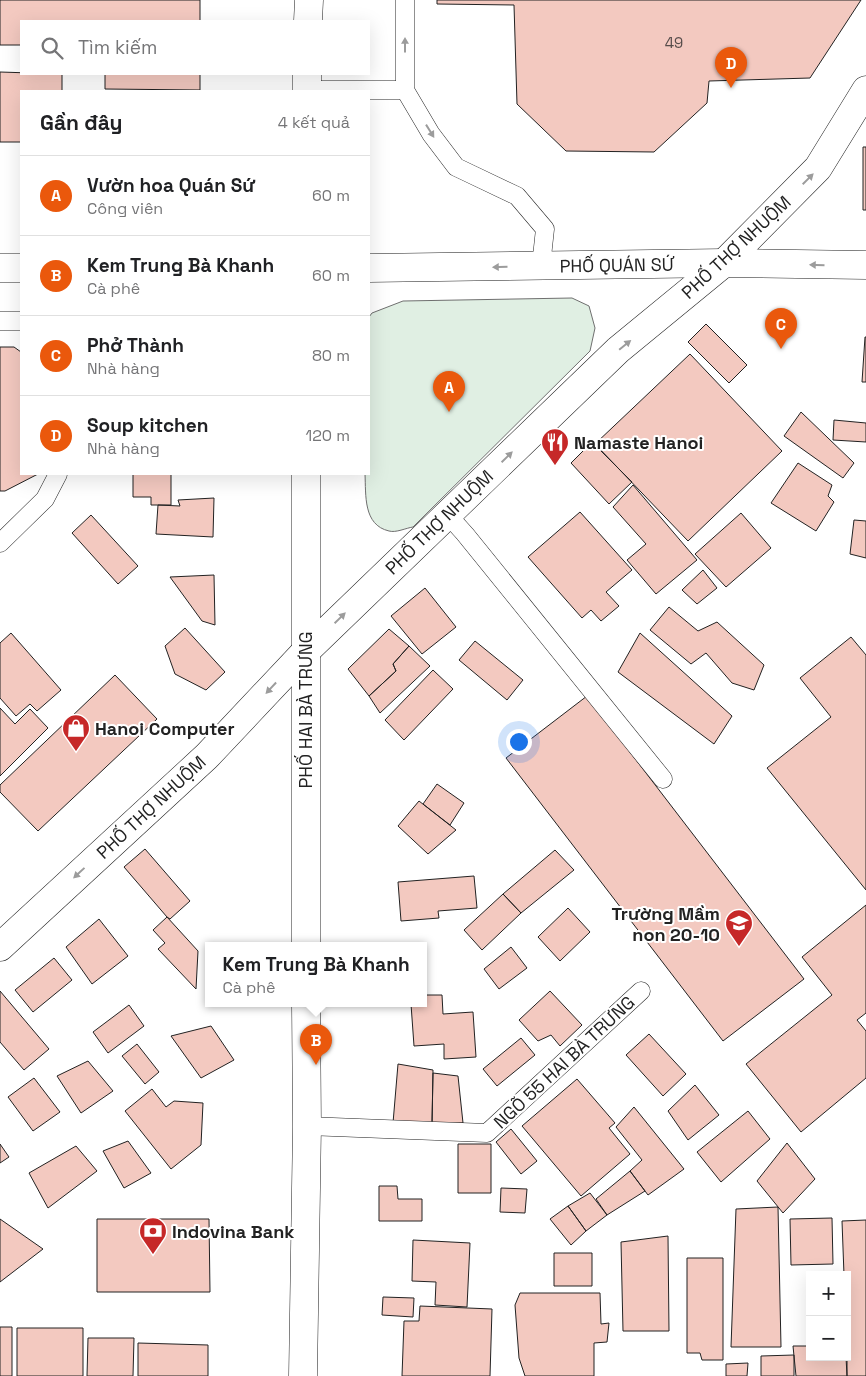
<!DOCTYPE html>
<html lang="vi">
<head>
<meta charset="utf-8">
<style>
  body { margin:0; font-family:"Space Grotesk",sans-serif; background:#f6f6f6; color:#202124 }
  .controls { position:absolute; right:15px; bottom:15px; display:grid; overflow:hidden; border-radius:0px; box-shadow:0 5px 20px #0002 }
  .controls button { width:45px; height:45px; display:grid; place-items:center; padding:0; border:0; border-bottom:1px solid #e0e0e0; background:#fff; color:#202124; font:25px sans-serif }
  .you { position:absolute; left:518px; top:741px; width:18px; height:18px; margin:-12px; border:4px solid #fff; border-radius:50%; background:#1a73e8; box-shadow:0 0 0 8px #1a73e833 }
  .badge { display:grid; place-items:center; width:32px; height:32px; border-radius:50%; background:#ea580c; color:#fff; font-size:16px; font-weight:700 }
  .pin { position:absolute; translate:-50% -41px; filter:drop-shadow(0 1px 2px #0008) }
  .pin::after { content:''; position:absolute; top:26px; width:18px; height:15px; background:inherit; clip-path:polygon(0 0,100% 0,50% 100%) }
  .popup { position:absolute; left:205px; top:942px; width:222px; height:65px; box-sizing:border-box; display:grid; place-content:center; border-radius:0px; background:#fff; filter:drop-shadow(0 1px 4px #0005); font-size:16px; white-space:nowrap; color:#757577 }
  .popup b { font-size:19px; color:#202124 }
  .popup::after { content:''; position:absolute; left:50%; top:100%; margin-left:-10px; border:10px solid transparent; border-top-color:#fff }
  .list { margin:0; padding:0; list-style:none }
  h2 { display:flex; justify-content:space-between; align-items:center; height:65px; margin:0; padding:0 20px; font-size:21px }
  h2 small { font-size:16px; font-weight:400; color:#757577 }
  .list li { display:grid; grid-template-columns:32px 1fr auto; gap:15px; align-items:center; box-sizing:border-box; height:80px; padding:0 20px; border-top:1px solid #e0e0e0 }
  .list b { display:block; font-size:19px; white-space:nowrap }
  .list p { margin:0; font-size:16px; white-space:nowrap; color:#757577 }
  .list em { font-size:16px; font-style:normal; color:#757577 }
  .icon { flex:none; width:28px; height:28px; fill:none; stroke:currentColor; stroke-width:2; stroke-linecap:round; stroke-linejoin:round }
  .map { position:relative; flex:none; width:866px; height:1376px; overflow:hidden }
  .search { position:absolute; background:#fff; box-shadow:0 5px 20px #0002; left:20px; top:20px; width:350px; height:55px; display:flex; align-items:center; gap:12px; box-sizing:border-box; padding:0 18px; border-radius:0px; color:#757577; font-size:19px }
  .panel { position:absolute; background:#fff; box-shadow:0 5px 20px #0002; left:20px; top:90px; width:350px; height:385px; border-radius:0px }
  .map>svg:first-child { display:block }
</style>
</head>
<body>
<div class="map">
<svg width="866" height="1376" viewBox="0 0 866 1376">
  <rect width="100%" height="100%" fill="#fff"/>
  <path fill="#e0efe3" stroke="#6f6f6f" d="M572 298 589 306 595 328 590 351 413 527C406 528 396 533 389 531 363 525 366 495 365 474H369V317L372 313 403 301Z"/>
  <path fill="#f3c9c0" stroke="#222" d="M0 0H200V21H21V45H0Z
    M437 0H861L810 78 709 81 707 103 654 152 566 151 517 104 514 5 437 4Z
    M0 72 62 74V91H21V142H0Z
    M105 74H200V90L105 89Z
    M863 147H866V210H863Z
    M706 324 747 365 729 383 688 342Z
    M865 337H866V382H862Z
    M0 347H14L21 352V474H38L5 491H0Z
    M690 354 782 451 688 541 595 444Z
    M801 412 854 463 843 478 784 436Z
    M834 420 866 423V442L833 440Z
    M592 442 632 482 609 504 571 463Z
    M798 463 832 485 828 496 834 502 816 531 771 503Z
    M133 474H171V505H151V497H133Z
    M633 485 697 560 656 594 627 560 646 544 613 507Z
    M214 498 213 537 156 534 158 505 180 506 178 500Z
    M580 512 632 570 606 592 619 606 601 621 591 610 582 618 528 557Z
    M741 513 771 548 726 587 695 554Z
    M91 515 138 566 118 584 72 533Z
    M854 520 866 521V558L850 554Z
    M703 570 717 588 697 604 682 590Z
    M214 575 215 625 202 621 170 577Z
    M425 588 456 627 422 654 391 616Z
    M669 607 698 631 717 622 764 665 754 690 732 683 706 653 691 664 650 630Z
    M185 628 225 672 206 690 175 674 165 646Z
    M389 629 409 646 393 664 396 671 369 696 348 669Z
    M11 633 61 690 37 711 30 704 16 716 0 698V643Z
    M640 633 732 716 714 744 618 672Z
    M851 637 866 655V890L767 768 831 717 800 678Z
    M475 641 523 680 507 700 459 660Z
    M409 646 430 666 380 713 369 696 396 671 393 664Z
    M433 670 453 689 404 740 385 720Z
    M115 675 157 719 38 831 0 792V785Z
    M587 696 804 979 723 1041 506 758Z
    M0 708 15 724 30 709 48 728 0 776Z
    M437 784 464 803 450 825 423 804Z
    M419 801 456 830 428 854 398 826Z
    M145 849 190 901 170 919 167 917 124 867Z
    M555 850 574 870 521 913 503 894Z
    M474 876 477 908 438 911 439 918 401 921 398 882Z
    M503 894 521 913 482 950 464 930Z
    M866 905V1013L857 1020 866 1031V1078L801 1132 746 1064 832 995 802 957Z
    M568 908 590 932 560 961 538 937Z
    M167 917 198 951 196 989 158 949 165 943 153 930Z
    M99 919 128 956 92 984 66 947Z
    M511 947 527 968 499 989 484 969Z
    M54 958 72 980 33 1012 15 990Z
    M0 991 49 1049 24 1070 0 1042Z
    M550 991 582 1025 560 1046 551 1035 538 1041 519 1020Z
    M424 995H442L443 1014 473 1012 476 1057 444 1059V1044L414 1046 411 1004H424Z
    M129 1005 144 1026 108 1053 93 1032Z
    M211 1026 234 1060 201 1078 171 1036Z
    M649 1034 686 1074 663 1096 626 1055Z
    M521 1038 535 1055 497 1086 483 1069Z
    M137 1044 159 1072 145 1084 122 1056Z
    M88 1061 113 1091 81 1113 57 1076Z
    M398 1064 433 1070 432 1124 393 1123Z
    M433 1073 458 1076 463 1123 432 1124Z
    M34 1078 60 1112 33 1131 8 1097Z
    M577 1079 615 1123 609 1128 630 1154 581 1196 522 1126Z
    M695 1085 719 1115 688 1140 668 1111Z
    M152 1089 166 1107 174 1101 203 1103 201 1145 171 1169 125 1111Z
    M634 1107 684 1169 648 1195 630 1171 642 1160 616 1127Z
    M748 1111 770 1139 721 1182 697 1152Z
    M511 1129 537 1161 521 1174 496 1142Z
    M128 1141 151 1173 124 1188 103 1151Z
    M787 1143 815 1179 783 1213 757 1181Z
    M0 1144 9 1157 0 1163Z
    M458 1144H491V1193H458Z
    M76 1146 97 1171 48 1208 29 1173Z
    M630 1171 645 1191 607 1215 596 1199Z
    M379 1186H397L398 1199H422V1221H379Z
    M501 1188 527 1189 525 1213 500 1212Z
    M590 1193 607 1215 586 1231 568 1206Z
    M568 1206 586 1231 571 1245 550 1219Z
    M778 1207 781 1347H731L736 1209Z
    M832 1218 833 1264 791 1265 790 1219Z
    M0 1219 43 1249 0 1282Z
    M97 1219H209L210 1292H97Z
    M866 1220V1376H847V1275H844L842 1221Z
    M668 1236 669 1331H623L621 1242Z
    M413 1240 470 1243 467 1307 435 1305 436 1282 412 1281Z
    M554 1253H592V1286H554Z
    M687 1258H723V1360H702L700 1353H687Z
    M520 1293H600L601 1324 609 1323 607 1342 594 1343V1376H525L519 1358 515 1305Z
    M383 1297 414 1298 413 1317 382 1315Z
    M420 1306 492 1309 490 1376H402L404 1321H419Z
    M0 1327H12V1376H0Z
    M17 1328H83V1376H17Z
    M88 1338H134L133 1376H87Z
    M138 1343 208 1345V1376H138Z
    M793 1346H810V1357H846L847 1376H796Z
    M794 1355V1376H761V1356Z
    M748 1363 747 1376H726V1364Z"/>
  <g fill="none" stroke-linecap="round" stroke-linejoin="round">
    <g stroke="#222" stroke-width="19">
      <path id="service" d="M405 0V90L431 134 456 167 517 196 545 229 541 266
        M307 90H405
        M0 321H21
        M447 514 465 534 663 779
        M0 543 45 499 58 474
        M307 1126 487 1133 641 991"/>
    </g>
    <g stroke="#222" stroke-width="29">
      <path id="minor" d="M0 947 207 756 305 652 618 350 724 263 818 168 866 90"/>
    </g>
    <g stroke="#222" stroke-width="29">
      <path id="tertiary" d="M0 268H21
        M369 268 724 263 866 265"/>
    </g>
    <g stroke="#222" stroke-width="29">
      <path id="secondary" d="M308 21 309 0
        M307 91V74
        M306 474V946
        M303 1376 307 1126 306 1004"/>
    </g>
    <use href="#service" stroke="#fff" stroke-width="18"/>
    <use href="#minor" stroke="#fff" stroke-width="28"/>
    <use href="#tertiary" stroke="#fff" stroke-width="28"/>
    <use href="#secondary" stroke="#fff" stroke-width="28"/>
  </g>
  <defs><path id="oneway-solid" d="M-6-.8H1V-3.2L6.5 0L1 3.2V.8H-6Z" transform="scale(1.25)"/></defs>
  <g fill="#9c9c9c">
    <use href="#oneway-solid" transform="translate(405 45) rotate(-90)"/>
    <use href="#oneway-solid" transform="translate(430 131) rotate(58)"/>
    <use href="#oneway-solid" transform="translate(808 179) rotate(-45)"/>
    <use href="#oneway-solid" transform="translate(817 265) rotate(-179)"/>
    <use href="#oneway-solid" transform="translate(500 267) rotate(179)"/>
    <use href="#oneway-solid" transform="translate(625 345) rotate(-39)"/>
    <use href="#oneway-solid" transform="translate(507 457) rotate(-44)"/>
    <use href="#oneway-solid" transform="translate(340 618) rotate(-44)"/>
    <use href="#oneway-solid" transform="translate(271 688) rotate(133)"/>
    <use href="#oneway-solid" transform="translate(79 873) rotate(137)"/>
  </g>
  <defs>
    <g id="restaurant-pin" transform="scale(1.4375)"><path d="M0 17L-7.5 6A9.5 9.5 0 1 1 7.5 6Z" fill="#c62828" stroke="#fff"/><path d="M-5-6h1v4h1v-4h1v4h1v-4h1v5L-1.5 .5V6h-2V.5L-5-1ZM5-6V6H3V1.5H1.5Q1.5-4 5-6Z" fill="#fff"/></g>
    <g id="shop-pin" transform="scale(1.4375)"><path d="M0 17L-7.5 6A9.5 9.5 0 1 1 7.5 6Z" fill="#c62828" stroke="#fff"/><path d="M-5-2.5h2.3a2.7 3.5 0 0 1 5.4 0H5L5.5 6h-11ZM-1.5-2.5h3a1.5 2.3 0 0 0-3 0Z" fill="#fff"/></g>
    <g id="school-pin" transform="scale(1.4375)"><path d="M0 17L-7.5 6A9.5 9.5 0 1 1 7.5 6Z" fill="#c62828" stroke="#fff"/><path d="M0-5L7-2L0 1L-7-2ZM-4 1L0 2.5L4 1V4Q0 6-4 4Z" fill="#fff"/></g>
    <g id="bank-pin" transform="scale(1.4375)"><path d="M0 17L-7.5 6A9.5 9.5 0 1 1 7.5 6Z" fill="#c62828" stroke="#fff"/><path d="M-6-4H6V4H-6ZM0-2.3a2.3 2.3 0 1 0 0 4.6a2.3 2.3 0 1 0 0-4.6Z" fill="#fff"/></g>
  </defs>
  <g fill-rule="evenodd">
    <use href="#restaurant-pin" x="555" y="442"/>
    <use href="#shop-pin" x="76" y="728"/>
    <use href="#school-pin" x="739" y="923"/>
    <use href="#bank-pin" x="153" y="1231"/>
  </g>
  <g text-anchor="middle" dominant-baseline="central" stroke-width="4" stroke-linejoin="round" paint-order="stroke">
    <g font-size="15" fill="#564c4a">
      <text x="674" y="42">49</text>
    </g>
    <g font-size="18" fill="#222" stroke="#fff">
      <text transform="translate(736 247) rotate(-43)">PHỐ THỢ NHUỘM</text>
      <text transform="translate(617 265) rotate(-1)">PHỐ QUÁN SỨ</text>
      <text transform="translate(439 522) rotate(-44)">PHỐ THỢ NHUỘM</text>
      <text transform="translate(305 710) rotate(-90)">PHỐ HAI BÀ TRƯNG</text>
      <text transform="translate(151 807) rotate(-43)">PHỐ THỢ NHUỘM</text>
      <text transform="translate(564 1062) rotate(-43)">NGÕ 55 HAI BÀ TRƯNG</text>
    </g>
    <g font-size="18" font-weight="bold" fill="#222" stroke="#fff" text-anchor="start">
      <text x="574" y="442">Namaste Hanoi</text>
      <text x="95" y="728">Hanoi Computer</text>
      <text x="720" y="913" text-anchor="end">Trường Mầm<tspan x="720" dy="21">non 20-10</tspan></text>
      <text x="172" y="1231">Indovina Bank</text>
    </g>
  </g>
</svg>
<div class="controls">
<button>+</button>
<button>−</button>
</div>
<div class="you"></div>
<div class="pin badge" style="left:449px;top:412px">A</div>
<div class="pin badge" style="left:316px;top:1065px">B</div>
<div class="popup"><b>Kem Trung Bà Khanh</b>Cà phê</div>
<div class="pin badge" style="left:781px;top:349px">C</div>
<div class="pin badge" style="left:731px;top:88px">D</div>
<div class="search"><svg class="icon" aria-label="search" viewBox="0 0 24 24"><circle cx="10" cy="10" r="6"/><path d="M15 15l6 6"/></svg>Tìm kiếm</div>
<section class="panel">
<h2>Gần đây<small>4 kết quả</small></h2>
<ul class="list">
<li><span class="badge">A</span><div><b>Vườn hoa Quán Sứ</b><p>Công viên</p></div><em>60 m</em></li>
<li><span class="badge">B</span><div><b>Kem Trung Bà Khanh</b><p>Cà phê</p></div><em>60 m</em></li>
<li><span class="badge">C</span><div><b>Phở Thành</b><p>Nhà hàng</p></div><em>80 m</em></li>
<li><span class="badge">D</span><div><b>Soup kitchen</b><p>Nhà hàng</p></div><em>120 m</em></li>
</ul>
</section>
</div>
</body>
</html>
